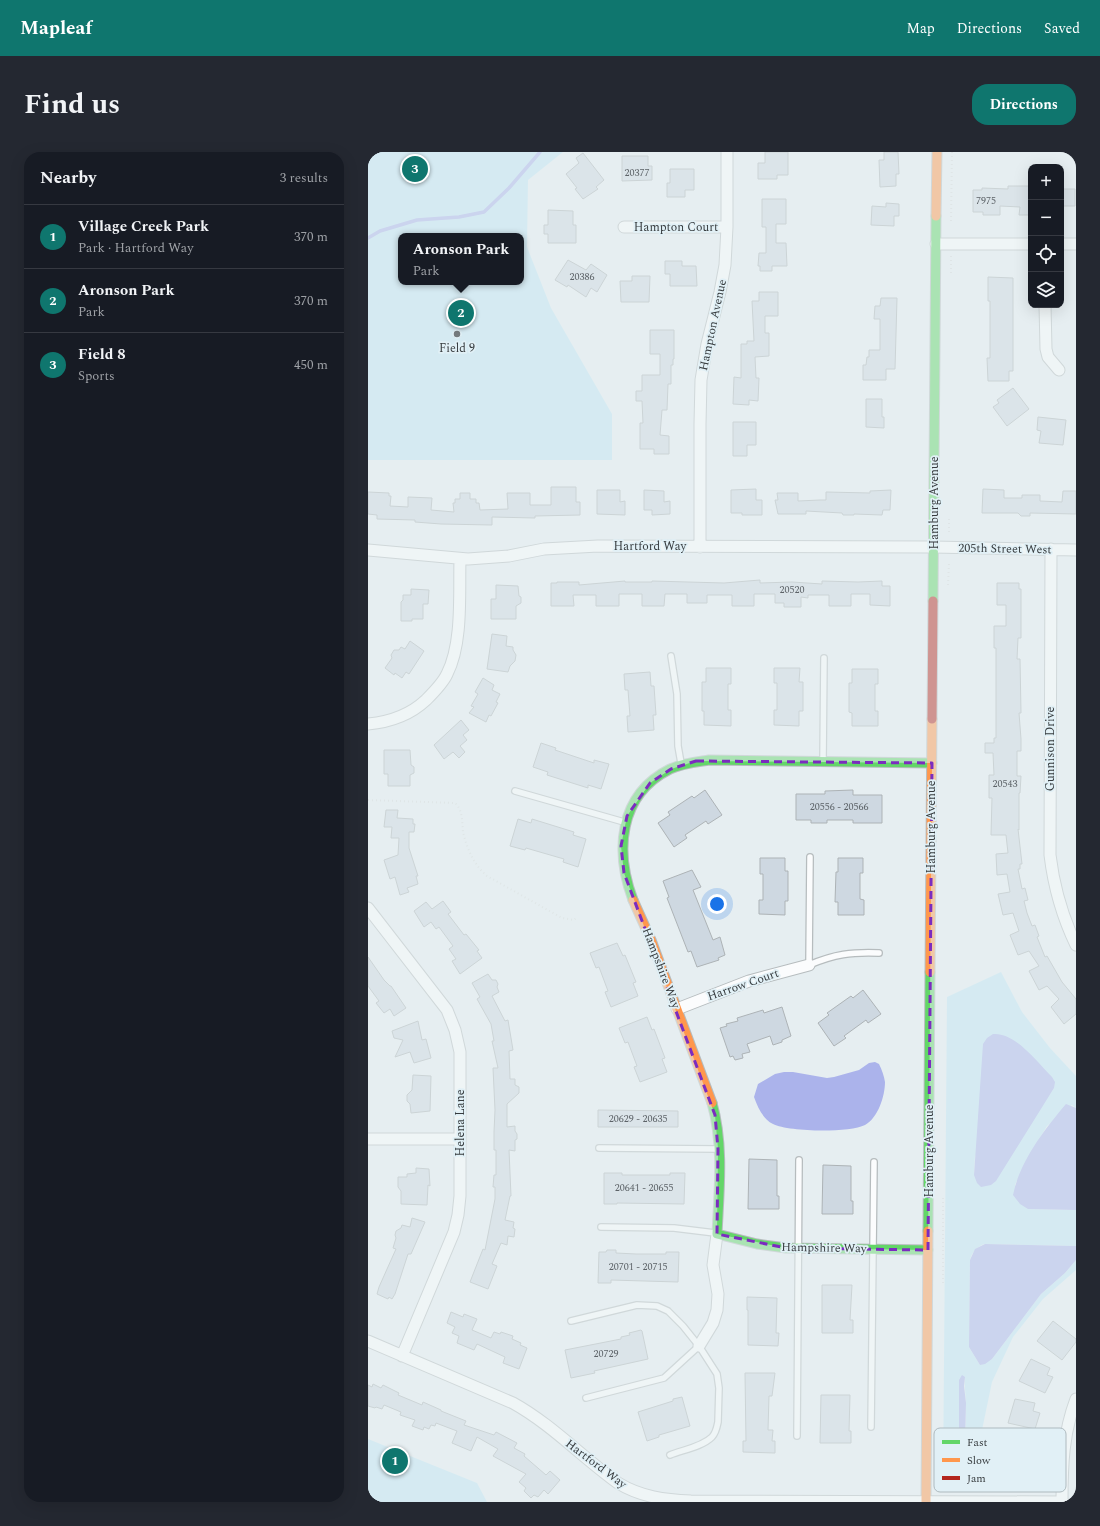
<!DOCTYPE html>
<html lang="en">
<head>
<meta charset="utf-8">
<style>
  body { margin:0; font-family:Spectral,serif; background:#242831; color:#f1f3f6 }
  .controls { position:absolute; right:12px; top:12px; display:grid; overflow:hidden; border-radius:8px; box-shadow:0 4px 16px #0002 }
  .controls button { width:36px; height:36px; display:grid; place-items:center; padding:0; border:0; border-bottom:1px solid #363941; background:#171b24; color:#f1f3f6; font:20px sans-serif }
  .you { position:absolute; left:349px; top:752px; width:14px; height:14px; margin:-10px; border:3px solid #fff; border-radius:50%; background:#1a73e8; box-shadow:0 0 0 6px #1a73e833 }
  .badge { display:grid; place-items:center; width:26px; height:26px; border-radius:50%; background:#0f766e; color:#fff; font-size:13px; font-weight:700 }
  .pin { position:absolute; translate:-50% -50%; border:2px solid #fff; box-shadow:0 1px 4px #0006 }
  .popup { position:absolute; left:30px; top:81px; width:126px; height:52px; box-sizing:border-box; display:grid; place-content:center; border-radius:8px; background:#171b24; filter:drop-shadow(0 1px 3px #0005); font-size:13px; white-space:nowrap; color:#9ea1a6 }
  .popup b { font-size:15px; color:#f1f3f6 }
  .popup::after { content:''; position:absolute; left:50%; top:100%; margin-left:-8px; border:8px solid transparent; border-top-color:#171b24 }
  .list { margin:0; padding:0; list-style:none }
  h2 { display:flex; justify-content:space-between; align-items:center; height:52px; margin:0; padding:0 16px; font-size:17px }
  h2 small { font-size:13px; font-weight:400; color:#9ea1a6 }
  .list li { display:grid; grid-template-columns:26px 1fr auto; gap:12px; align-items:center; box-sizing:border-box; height:64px; padding:0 16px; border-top:1px solid #363941 }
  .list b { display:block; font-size:15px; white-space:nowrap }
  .list p { margin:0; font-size:13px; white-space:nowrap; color:#9ea1a6 }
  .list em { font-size:13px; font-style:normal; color:#9ea1a6 }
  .icon { flex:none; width:22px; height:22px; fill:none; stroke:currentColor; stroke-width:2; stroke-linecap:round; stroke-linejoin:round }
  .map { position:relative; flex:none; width:708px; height:1350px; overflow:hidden; border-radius:16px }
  header { display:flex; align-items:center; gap:24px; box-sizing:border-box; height:56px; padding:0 20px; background:#0f766e; color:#fff }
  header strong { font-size:19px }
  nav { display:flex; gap:22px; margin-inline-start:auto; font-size:14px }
  .intro { display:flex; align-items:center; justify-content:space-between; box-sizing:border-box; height:96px; padding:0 24px }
  h1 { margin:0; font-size:28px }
  .button { padding:10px 18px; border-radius:16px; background:#0f766e; color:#fff; font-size:14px; font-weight:700 }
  main { display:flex; gap:24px; padding:0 24px }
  aside { flex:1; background:#171b24; border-radius:16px; box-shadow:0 4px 16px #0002 }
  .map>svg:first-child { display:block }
</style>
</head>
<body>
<header>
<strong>Mapleaf</strong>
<nav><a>Map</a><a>Directions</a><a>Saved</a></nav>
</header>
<div class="intro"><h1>Find us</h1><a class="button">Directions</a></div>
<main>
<aside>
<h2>Nearby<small>3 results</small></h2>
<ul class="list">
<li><span class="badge">1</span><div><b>Village Creek Park</b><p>Park · Hartford Way</p></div><em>370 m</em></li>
<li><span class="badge">2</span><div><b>Aronson Park</b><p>Park</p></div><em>370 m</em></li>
<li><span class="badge">3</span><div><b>Field 8</b><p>Sports</p></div><em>450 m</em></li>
</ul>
</aside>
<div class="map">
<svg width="708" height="1350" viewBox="0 0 708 1350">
  <rect width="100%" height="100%" fill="#e6eef1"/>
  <path fill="#c2e5f4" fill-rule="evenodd" d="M0 0H195L160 28 159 95 183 156 244 262V308H0ZM33 84H153V130H33Z
    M633 820 654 860 682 896 708 924V956L704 953 679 974 658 1009 647 1033 660 1057 708 1058V1094L616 1092C609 1095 604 1100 602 1108L601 1195 612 1213 624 1207 673 1142 697 1121 708 1108V1118L675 1147 645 1185 624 1230 614 1278V1333H577L575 1330 579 845ZM686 936 680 945 606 1023 607 1004ZM597 1225C596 1235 598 1243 598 1253 598 1273 597 1292 598 1312L588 1307 591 1289V1228Z
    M0 1287 109 1331 119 1350H0Z"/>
  <path fill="#abb3eb" d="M625 882C647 880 669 910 684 925L687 930 686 936 628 1029 623 1033 613 1035 609 1031 606 1023 615 892 619 886Z
    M507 910 511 912C514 918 516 924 517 930 517 944 510 966 497 973 481 981 421 980 405 972 395 967 390 956 386 945L390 932 407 922 416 920H425L459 926 466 925 491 918 501 911Z
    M698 952 708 956V1058L660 1057 652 1052 645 1043C652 1009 676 978 698 952Z
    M617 1092 708 1094V1108L697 1121 673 1142 624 1207 617 1212 612 1213 601 1195 602 1108 607 1097Z
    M594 1223 597 1225 596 1234 598 1251 597 1293 598 1312 596 1314H591L588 1312 591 1289V1228Z"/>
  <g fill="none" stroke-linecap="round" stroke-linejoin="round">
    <path stroke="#abb3eb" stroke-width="3.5" d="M0 86 12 79 49 68 91 65 116 60 141 36 172 0"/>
  </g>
  <path fill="#ced8e1" stroke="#adb3b6" d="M397 0H420V23H409V27H390V11H397Z
    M516 0H530L531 22H528V34L512 35 511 8H516Z
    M215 1 236 28 228 35 230 37 215 47 207 37 209 36 198 22 211 11 208 6Z
    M254 4H280V14H284V28L254 29Z
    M302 17H326V38H317V45H299V31H302Z
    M640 34H663V63H651L652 55 632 54V63H615V60H605V38H614V36L640 37Z
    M693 37H707V54H693Z
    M394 47H418V72H408V91H418L419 114H404V119H392V114H390L391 101H398V75H394Z
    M518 51 531 52V64H526V74L503 73 504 54 518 55Z
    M180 58 205 59V73H208V91H180V82H176V73H180Z
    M200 108 218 118 223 112 239 123 229 140 223 136 218 145 200 133 199 135 187 128Z
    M297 109H314V114H328L329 134H302V122H297Z
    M264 124H282L281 150H253L252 129H264Z
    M620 125 645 126V219H641V229H620L619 206H622V149H620Z
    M391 140H410V164H397V181H401V204L387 205 388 226H391L390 249 381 248V253L365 252 366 225 373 226V192H379V189H386L384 149H391Z
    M513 146H529L527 217H518V228H495V213H498L499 205H501V198H512V167H506L507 154H512Z
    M282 178H306V207H305V213H303V232H300L299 258H294L292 283 301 284V302H286V297H272V271H275L274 249H268V239H274V223H292V202H282Z
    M645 236 661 257 639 274 625 255 631 251 629 248Z
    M498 247H514V265H516V276L498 275Z
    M670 265 698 268 695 293 671 291 673 279 669 278Z
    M365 270H388V293H379V304H365Z
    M183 335H208V350H212V363L167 364V366L124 365V373L73 372 47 370V368L9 367V363L0 362V340L21 341V344H23L22 354 40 355V345L64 346 63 358 86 360 85 351H87V347H92V341H102V347H108V351H111L112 358 140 357 139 341H162V353H183Z
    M388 337V348H394V363H374V361H363V338Z
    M615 337 636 338V346H654V343H672V349L694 350 695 339H708V362L662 361V364H653L650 361H614Z
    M229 338H252V350L257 349V363L229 362Z
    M276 338 296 339V350L302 349V362L284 363V358H276Z
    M523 338 522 358H515L514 363 486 362V363H475L474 361 438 359V362H410L407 348H410L409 341H430V349L452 348H458V340L502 341V339Z
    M392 428V431L424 430 454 432V429L490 430 514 429V434H522V454L502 453V442H483V454H461V443H440V446L433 445V455H416V451H407V442H386V454H364V443H339V451H319V442H297L296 454H274V442H251V454H228V443H205L206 454H183V431H189V430H211V433L257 429V430H284V429L356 431Z
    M629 431H651V437H653V486H650L649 507H652L653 561H651L653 587V599H649V624H653L652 641H651V678L650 677 654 712H652V717H650L654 737 657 736 660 748 656 749 659 761 664 774 667 773 671 784 669 785 677 805 679 804 694 830 708 847V862L696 872 683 855 691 847 679 834 671 838 661 819 671 814 661 799 650 803 642 783 651 779 645 761 635 763 630 742 642 740 639 722 629 723 628 702 640 701 638 683H623L624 646H621V623H626L625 601H617V591H626V586H628V496H626V474H638V453H629Z
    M128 433 150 434 151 444 153 445V451L148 454V467H123V447H128Z
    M43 437 61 438 60 452H55V467H44V469H33V450L35 448V443H43Z
    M124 482 139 484 138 494 145 495V498L148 503 147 509 142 514 140 520 119 517Z
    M42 489 56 499 41 522 38 520 34 526 27 521 26 523 17 516 24 506 23 503 26 498H31L33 495 37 497Z
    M338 516H363V532H360V558H363V574L336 573V559H334V530H338Z
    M406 516H432L431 530H435V559H431V574L406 573V558H409V531H406Z
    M484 517H510V532H507V559H510V574H484V561L481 560V531H484Z
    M282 520 283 534H286L288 563H285L286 578 260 580 259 564H262L260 538H257L256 522Z
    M115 526 126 533 124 538 132 542 128 550 130 551 123 564 121 563 118 570 101 561 106 555 103 554 110 542 107 540Z
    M93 568 101 578 95 583 99 588 92 594 97 600 91 606 85 600 76 607 66 593Z
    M173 591 188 596 187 598 226 611V608L241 612 233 637 220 633V636L179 623 180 620 165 615Z
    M16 598H42L43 613 46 615V621L42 623V634H20V622H16Z
    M337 638 354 663 340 672 338 669 317 683 319 686 306 695 290 671 302 663 300 660 324 644 326 646Z
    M485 638V643H514V671H485V668H459V671H443V668H428V642H457V639Z
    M18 658H30L29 666 45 667V672H47L46 680H41V696L50 724H48L50 732 39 736 41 740 32 743 27 725 22 727 16 708 30 703 31 686H23L24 675H16Z
    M150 667 163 671 164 667 206 680 205 683 218 687 210 715 195 710 196 707 158 696 157 698 142 694Z
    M392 706H417V719H420V749H417V763L391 762V748H395V722H392Z
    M470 706H495V721H492V747L496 748V763H470V750H467L468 720H470Z
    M324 718 333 735 325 738 345 788 352 785 357 803 350 806 351 808 329 815 323 799 320 800 299 746 301 745 295 729Z
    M75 749 83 760 80 762 96 783 98 782 111 798 109 799 114 806 92 822 84 809 88 807 81 797 85 794 71 775 68 777 63 770 56 775 46 759 58 750 64 757Z
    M249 791 255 804 257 803 268 830 265 831 270 844 243 855 237 840 240 839 231 815 228 816 222 801Z
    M0 805 16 828 22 834H23L38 856 26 864 22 857 16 861 8 851 11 849 0 834Z
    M120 822 124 828H128L130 832 129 835 131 840 124 844 137 869 140 868 145 898 141 899 142 927H147V933L151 935V941L139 952V975L147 974V979L149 982V987L147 988V999L141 998 143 1044H142L137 1068 146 1070 145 1076 147 1077 146 1085 140 1084 139 1093 133 1091 124 1112 129 1114 120 1137 102 1130 115 1097 117 1098 127 1047V1035H125L126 1023H128V998H126V980L127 958 125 916H130L124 889H126L123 872 109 847 112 845 104 831Z
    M495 838 513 862 500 871 498 868 476 884 478 886 466 894 450 871 461 863 459 861 483 844 485 846Z
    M414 855 423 884 414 888V890L405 893 402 884 379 892 382 900 374 902 375 906 367 908 365 904 362 905 352 876 359 874 358 872 370 869 369 866 395 858 396 861Z
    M279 865 284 878 286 877 297 906 294 907 299 920 272 930 266 915 269 914 260 890 257 891 251 876Z
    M50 869 54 888 58 887 63 906 46 911 42 900 27 905 35 888 26 886 24 879Z
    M45 923 63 924 62 959 43 961 42 952 39 949V943L44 938Z
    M230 958 310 959V975H230Z
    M381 1007 409 1008V1044H411V1057H380Z
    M455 1013 483 1014V1049H485V1062H454Z
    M48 1016 61 1017 62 1034 60 1033 59 1053 33 1052V1039L30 1035V1025H39V1022L48 1021Z
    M236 1021H254V1023H302V1021H317L316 1052 249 1051V1052H236Z
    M44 1066 57 1070 43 1102H40L27 1142 24 1147 21 1145 20 1147 9 1142 11 1135 28 1097 25 1096 28 1086 27 1083 28 1079 33 1076 34 1073 42 1075Z
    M239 1098H248V1101L268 1102H298V1100H311L310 1130 243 1128V1131H230L231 1100H238Z
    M454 1133H484L482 1168H485V1181H454Z
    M379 1145 409 1146 408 1181H411L410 1194 380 1193V1158H379Z
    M83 1160 95 1165 96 1162 109 1167 104 1178 123 1186 126 1180 132 1182 133 1180 145 1184 144 1187 153 1191 152 1193 159 1196 151 1217 135 1211 137 1205 109 1192 106 1198 89 1191 91 1184 84 1181 87 1175 79 1171Z
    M685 1169 708 1187V1190L694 1208 669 1189Z
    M273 1178 274 1179 280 1207 226 1219 227 1221 203 1226 197 1198 253 1187V1185L262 1183 261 1181Z
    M663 1207 682 1216 679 1223 685 1225 677 1241 651 1229Z
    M377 1221H407L404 1244H401L400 1278H405L404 1289H407V1301L375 1300V1289H378Z
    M5 1232 13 1236 15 1233 31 1241 30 1243 54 1253 55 1250 73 1258V1259L98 1269 96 1273 126 1283 128 1280 149 1291 146 1296 157 1302 156 1304 178 1323 182 1319 192 1328 180 1342 176 1338 170 1345 166 1343 163 1346 156 1339 158 1336 151 1330 158 1322 125 1304 130 1297 109 1285 103 1299 84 1291 89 1279 68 1271 67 1274 63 1273 61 1277 56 1275 55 1278 44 1274 47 1268 32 1263 33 1260 16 1253 14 1257 8 1255 7 1256 0 1254V1233L4 1235Z
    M453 1243H482L481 1279H483V1291H452Z
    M314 1245 322 1274 291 1283V1285L279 1289 270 1260 305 1249V1247Z
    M647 1247 667 1251 665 1259 672 1261 667 1277 640 1271Z
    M635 1288 666 1291 664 1316 633 1313Z"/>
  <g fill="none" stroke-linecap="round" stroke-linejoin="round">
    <g stroke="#b6bcbe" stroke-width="8">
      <path id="lane" d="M303 504 309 542 310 594 313 611
        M455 608 456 506
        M147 639 256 670
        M442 705 441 813C467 802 483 800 511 801
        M231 996 350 997
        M233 1075 306 1076 347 1081
        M203 1169 269 1153 289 1154 300 1159 315 1174 331 1194 349 1222 351 1236 350 1270C349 1275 348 1281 344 1285 334 1295 314 1298 302 1303
        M218 1246 296 1226 331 1194
        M503 1275 506 1010
        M429 1284 431 1008"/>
    </g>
    <g stroke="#b6bcbe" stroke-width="13">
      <path id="street" d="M256 75H359
        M568 92H663
        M693 92H708
        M677 153 678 197 680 205 691 218
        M332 395V272L333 228 339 192 352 140 357 113 359 75V0
        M683 397 682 703C686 736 694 764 708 793
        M0 398 100 407 141 404 176 397 230 394 565 395 708 398
        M0 572C22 570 42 563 58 548 66 540 75 531 79 522 95 491 91 441 92 407
        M0 756 79 858 87 878 92 900V1044L90 1063 86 1080 34 1204
        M309 857 381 829 441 813
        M0 987H92
        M0 1189 145 1251C183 1272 214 1305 250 1331 273 1345 297 1348 323 1349L695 1350
        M331 1194 345 1171 349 1158 350 1142 345 1113 349 1082
        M694 1350C694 1314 695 1281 708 1247"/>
    </g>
    <g stroke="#b6bcbe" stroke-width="11">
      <path id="fast" d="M565 449 568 64
        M265 748C247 700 250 643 302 617 315 611 328 610 341 608L564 611
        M344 951C356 993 351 1039 349 1082L389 1092 418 1096 560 1098
        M560 1079 562 820"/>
    </g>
    <g stroke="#b6bcbe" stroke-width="11">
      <path id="slow" d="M568 64 569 0
        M265 748 283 788 344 951
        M562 820 564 567
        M558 1350 560 1079"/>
    </g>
    <g stroke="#b6bcbe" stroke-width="11">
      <path id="jam" d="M564 567 565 449"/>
    </g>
    <path stroke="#d8dadb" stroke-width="2" stroke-dasharray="1 3" stroke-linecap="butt" d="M583 69 584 0
      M583 121V104
      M581 380V365
      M580 433 581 411
      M0 648 87 651C95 658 94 670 95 680 99 697 106 713 119 724L194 766 206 768 209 765
      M575 1131V1045"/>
    <use href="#lane" stroke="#fbfcfd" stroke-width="5.5"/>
    <use href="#street" stroke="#fbfcfd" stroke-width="11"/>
    <use href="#fast" stroke="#63d668" stroke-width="9"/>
    <use href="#slow" stroke="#ff974d" stroke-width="9"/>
    <use href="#jam" stroke="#b3261e" stroke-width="9"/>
  </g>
  <path d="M0 0H708V1350H0ZM328 609 564 611 560 1098 418 1096 349 1082 350 997 347 963 256 721 253 694 259 664 282 631 303 617Z" fill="#e6eef1" fill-opacity=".55" fill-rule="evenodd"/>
  <path fill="none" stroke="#7b2cbf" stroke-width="3" stroke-dasharray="8 5" stroke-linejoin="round" d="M328 609 564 611 560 1098 418 1096 349 1082 350 997 347 963 256 721 253 694 259 664 282 631 303 617Z"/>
  <circle fill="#747a7d" stroke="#e1f0f6" stroke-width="1.5" cx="89" cy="182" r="4"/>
  <g text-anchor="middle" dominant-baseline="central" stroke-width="3.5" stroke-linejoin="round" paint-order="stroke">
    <g font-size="10" fill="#5d6368">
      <text x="269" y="21">20377</text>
      <text x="618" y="49">7975</text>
      <text x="214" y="125">20386</text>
      <text x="424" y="438">20520</text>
      <text x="637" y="632">20543</text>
      <text x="471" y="655">20556 - 20566</text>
      <text x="270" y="967">20629 - 20635</text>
      <text x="276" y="1036">20641 - 20655</text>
      <text x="270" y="1115">20701 - 20715</text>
      <text x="238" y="1202">20729</text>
    </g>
    <g font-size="12" fill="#363b3e" stroke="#e1f0f6">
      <text x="308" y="75">Hampton Court</text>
      <text transform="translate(345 173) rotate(-78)">Hampton Avenue</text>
      <text transform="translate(566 351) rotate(-90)">Hamburg Avenue</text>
      <text x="282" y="394">Hartford Way</text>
      <text transform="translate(637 397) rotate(1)">205th Street West</text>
      <text transform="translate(682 597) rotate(-90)">Gunnison Drive</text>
      <text transform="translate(563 675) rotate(-90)">Hamburg Avenue</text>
      <text transform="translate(293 816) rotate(69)">Hampshire Way</text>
      <text transform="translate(375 833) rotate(-19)">Harrow Court</text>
      <text transform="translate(92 971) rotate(-90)">Helena Lane</text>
      <text transform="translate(561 999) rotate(-90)">Hamburg Avenue</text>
      <text transform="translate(456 1096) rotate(1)">Hampshire Way</text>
      <text transform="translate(228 1312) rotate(37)">Hartford Way</text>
    </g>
    <g font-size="12" fill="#363b3e" stroke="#e1f0f6">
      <text x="89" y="196">Field 9</text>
    </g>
  </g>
  <rect x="566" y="1276" width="132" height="64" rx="6" fill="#e1f0f6" stroke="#aebabf" stroke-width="1"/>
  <rect x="574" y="1288" width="18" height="4" fill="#63d668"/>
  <rect x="574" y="1306" width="18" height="4" fill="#ff974d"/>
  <rect x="574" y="1324" width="18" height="4" fill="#b3261e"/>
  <g font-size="11" fill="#363b3e">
    <text x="599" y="1294">Fast</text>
    <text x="599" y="1312">Slow</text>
    <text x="599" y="1330">Jam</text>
  </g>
</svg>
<div class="controls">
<button>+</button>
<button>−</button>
<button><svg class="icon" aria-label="locate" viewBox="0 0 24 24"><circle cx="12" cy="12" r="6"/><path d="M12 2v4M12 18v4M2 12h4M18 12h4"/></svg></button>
<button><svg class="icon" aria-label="layers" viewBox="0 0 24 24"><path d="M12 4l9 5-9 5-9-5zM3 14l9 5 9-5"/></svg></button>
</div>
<div class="you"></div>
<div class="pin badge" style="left:27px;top:1309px">1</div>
<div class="pin badge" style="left:93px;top:161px">2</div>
<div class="popup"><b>Aronson Park</b>Park</div>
<div class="pin badge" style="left:47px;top:17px">3</div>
</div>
</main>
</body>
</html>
